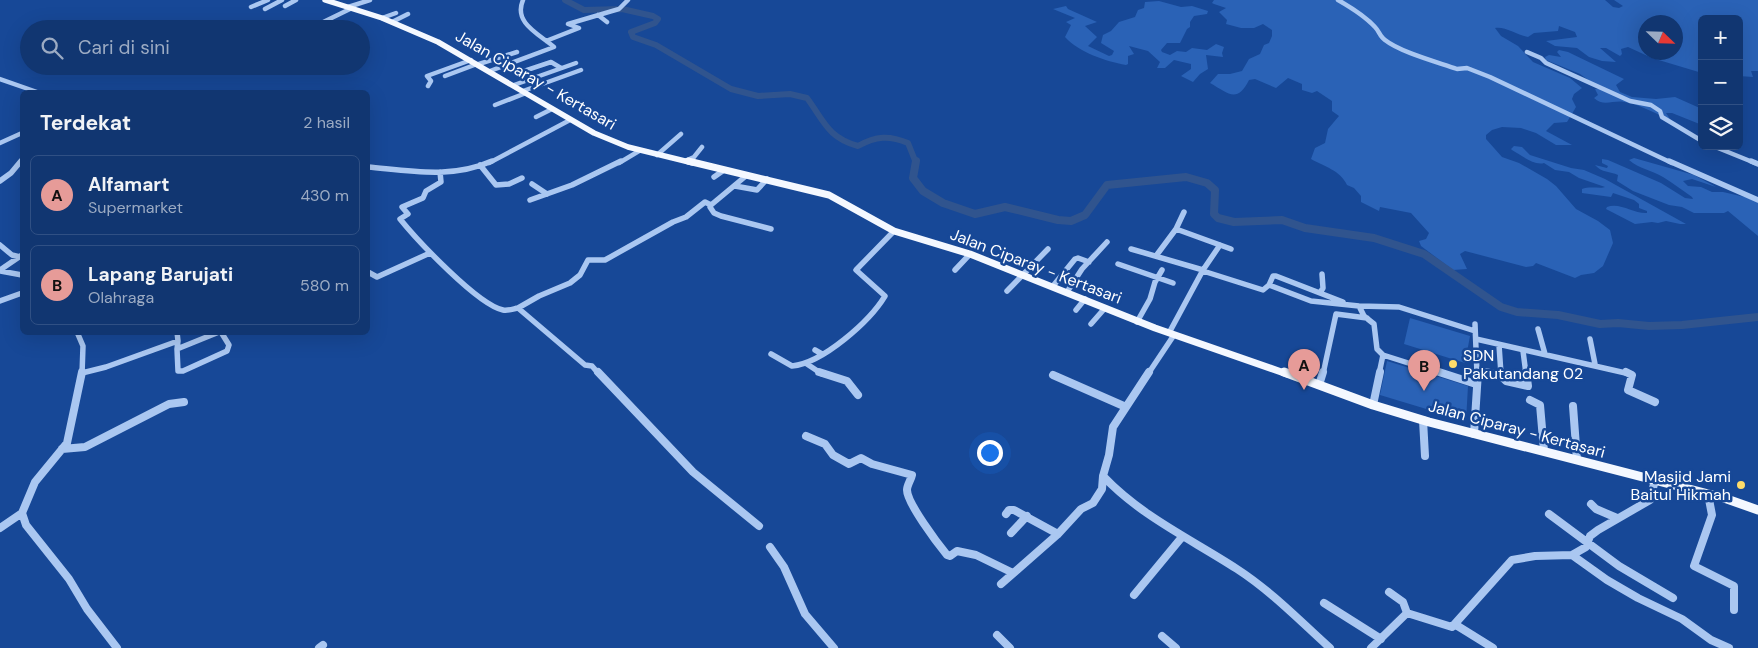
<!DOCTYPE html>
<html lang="id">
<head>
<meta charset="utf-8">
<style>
  body { margin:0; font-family:"DM Sans",sans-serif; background:#1e4179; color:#f1f3f6 }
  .controls { position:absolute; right:15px; top:15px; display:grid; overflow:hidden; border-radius:8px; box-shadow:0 5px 20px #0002 }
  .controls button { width:45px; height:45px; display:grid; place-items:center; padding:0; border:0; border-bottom:1px solid #305084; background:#113671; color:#f1f3f6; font:25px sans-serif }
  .compass { position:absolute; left:1638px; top:15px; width:45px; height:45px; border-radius:50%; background:#113671; box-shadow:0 5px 20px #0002; rotate:113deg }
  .you { position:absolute; left:989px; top:452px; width:18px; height:18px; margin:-12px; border:4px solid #fff; border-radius:50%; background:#1a73e8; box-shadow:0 0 0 8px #1a73e833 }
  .badge { display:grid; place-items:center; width:32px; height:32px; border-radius:50%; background:#e69b98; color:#111; font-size:16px; font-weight:700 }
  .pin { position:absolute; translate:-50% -41px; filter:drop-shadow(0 1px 2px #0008) }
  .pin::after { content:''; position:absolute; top:26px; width:18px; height:15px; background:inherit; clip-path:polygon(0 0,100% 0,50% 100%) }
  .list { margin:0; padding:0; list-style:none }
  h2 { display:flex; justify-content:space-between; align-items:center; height:65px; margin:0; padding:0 20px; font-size:21px }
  h2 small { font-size:16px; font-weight:400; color:#9cabc3 }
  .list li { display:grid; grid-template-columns:32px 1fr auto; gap:15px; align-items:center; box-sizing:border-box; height:80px; margin:0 10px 10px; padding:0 10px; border:1px solid #305084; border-radius:8px }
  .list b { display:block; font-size:19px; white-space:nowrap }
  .list p { margin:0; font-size:16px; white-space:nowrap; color:#9cabc3 }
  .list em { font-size:16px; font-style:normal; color:#9cabc3 }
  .icon { flex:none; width:28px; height:28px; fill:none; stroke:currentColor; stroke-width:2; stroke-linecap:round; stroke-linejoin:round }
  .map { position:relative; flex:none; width:1758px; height:648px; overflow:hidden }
  .search { position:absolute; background:#113671; box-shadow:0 5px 20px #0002; left:20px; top:20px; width:350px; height:55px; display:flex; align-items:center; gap:12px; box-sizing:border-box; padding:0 18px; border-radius:28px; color:#9cabc3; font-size:19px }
  .panel { position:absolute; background:#113671; box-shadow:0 5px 20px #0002; left:20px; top:90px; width:350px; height:245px; border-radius:8px }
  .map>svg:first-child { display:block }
</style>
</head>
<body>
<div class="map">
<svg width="1758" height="648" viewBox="0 0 1758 648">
  <rect width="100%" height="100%" fill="#174897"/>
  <path fill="#2a62b6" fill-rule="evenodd" d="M1214 0H1605L1613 7 1619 8 1623 6 1614 0H1758V71H1751L1753 77 1739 76V19H1702V73L1652 58 1628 47 1621 49 1622 54 1620 56 1606 48H1600L1616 62 1602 61 1589 57 1577 48 1555 46 1546 41 1577 37 1575 32 1559 26 1558 31 1534 33 1528 37C1517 35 1505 26 1495 28L1501 36 1518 46 1533 62 1570 78 1582 88 1574 94 1572 99 1576 107 1567 122 1554 123 1546 131 1572 145H1556L1536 133 1521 128 1502 127 1492 130 1486 135V139L1502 157 1519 163 1547 179 1556 186 1576 209 1598 221 1610 230 1613 243 1603 266 1594 273 1581 275 1575 278 1536 263 1533 266 1526 267 1465 251 1460 254 1467 269 1453 270 1421 246 1419 241 1426 239 1429 233 1411 213 1380 207 1379 211 1361 202V196L1354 188 1347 185C1340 170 1325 167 1311 159L1315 148 1325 143 1328 129 1339 116 1332 111V101L1317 91 1312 93 1302 90V84L1288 78 1276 88 1255 79 1249 80C1237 104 1228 93 1210 83L1218 74H1230L1242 71 1249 59 1260 54 1264 45 1269 43 1272 36V30L1263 24 1254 28H1241L1226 24 1227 20 1219 12 1226 8 1214 4 1212 3ZM1646 22H1676V52H1646Z
    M1159 1 1181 7 1192 6 1208 11 1207 14 1194 16 1190 22V27L1187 29 1180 43H1167L1161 50 1162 52 1170 55 1177 51 1186 52 1192 48 1207 50 1216 44 1224 47 1222 53 1223 57 1206 55 1208 69 1200 74 1193 82 1181 76 1191 69V64L1174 60 1165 68H1157L1160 62 1148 51 1129 46 1134 54 1128 56V64L1126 65C1105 61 1080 53 1065 37L1071 25 1066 22 1075 18 1053 9 1066 6 1068 9 1097 22 1085 26 1097 37 1088 46 1109 56 1112 55 1114 51 1101 43 1103 35 1111 31 1119 22 1135 17 1138 10 1144 8 1145 2Z
    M1559 50 1568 52 1624 79 1616 85 1620 92 1632 97 1656 99 1675 97 1702 109V125L1672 113H1666L1670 119C1655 114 1640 104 1624 102 1613 100 1603 107 1594 98L1598 95 1595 89H1601L1580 74 1546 60 1545 57 1549 55 1561 57 1557 52Z
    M1514 146 1522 147 1530 155 1571 168 1584 170 1605 179 1686 224H1680L1666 221 1658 223 1652 222 1635 224 1606 209 1607 207C1620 202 1634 214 1647 213V211L1639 208V204L1634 200 1613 193 1611 197 1582 193V189C1589 186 1602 189 1605 187L1579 178 1569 172 1555 170 1544 163C1534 166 1521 155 1512 150L1511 149Z
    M1634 158 1694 175 1716 187 1692 179 1683 181 1688 186 1701 187 1712 192H1723L1758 200V236L1728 211 1724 213H1694L1682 207 1669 205 1633 191 1617 181 1618 175C1610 171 1602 173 1595 165L1607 168 1608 166 1602 163V159L1608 160 1661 183 1685 198 1693 199 1692 197C1682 190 1673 183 1663 177 1652 170 1639 169 1629 160Z
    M1410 318 1470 336 1465 363 1404 344Z
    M1387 361 1468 386 1466 421 1380 395Z"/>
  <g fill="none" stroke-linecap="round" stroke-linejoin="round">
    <path stroke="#30548e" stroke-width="6" d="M565 0 584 10 622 9 653 16 658 19 655 23 631 32 633 37 656 45 731 89 758 96 790 94 807 98C824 121 828 138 858 146 876 136 889 135 908 143L916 163"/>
    <path stroke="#30548e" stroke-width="8" d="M916 161 913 178 923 191 943 203 975 214 1005 207 1058 220 1071 221 1085 215 1107 185 1186 177 1207 183 1215 190 1214 214 1218 218 1234 222 1282 220 1305 228 1374 238 1424 254 1501 307 1517 312 1558 315 1600 324 1618 323 1649 326 1682 325 1758 317"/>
    <path stroke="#aac7f1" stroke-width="4.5" d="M1338 0C1352 8 1365 16 1375 27 1379 31 1380 37 1385 40 1400 52 1437 62 1457 69L1467 68 1490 77 1672 163
      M285 6 296 0
      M251 7 268 0
      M348 7 370 0
      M265 9 282 0
      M598 15 607 22
      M382 18 396 13
      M392 22 408 14
      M309 29 352 8
      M546 41 579 28 568 24 619 9 628 0
      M1527 52 1541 58 1546 63 1630 101 1651 105 1660 111 1662 117 1702 141
      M479 64 517 52
      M490 71 554 47C539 34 513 23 523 0
      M524 71 551 62 561 68
      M445 76 477 64
      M0 79 37 92
      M514 85 576 63
      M428 86 431 81 427 76 471 60
      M523 91 581 70
      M495 105 526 93
      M536 117 552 109
      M0 143 22 133
      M1713 146 1755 163
      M657 155 681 134
      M685 161 694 157 702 147
      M20 163 22 160
      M489 163 570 120
      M619 163 639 151"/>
    <path stroke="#aac7f1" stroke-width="5.5" d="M1669 161 1758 200
      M1751 161 1758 164
      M480 165 496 185 509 184 522 178
      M368 167C411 171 452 179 492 161
      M440 172 441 182 426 191 423 198 402 207 408 214 400 219C417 240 478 305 503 310 508 311 513 309 518 308L585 365 592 366 599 374
      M714 177 724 170
      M0 181 11 173 21 161
      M532 184 547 194
      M735 186 757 190 767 179
      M530 200 572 185 621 161
      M711 205 747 175
      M1184 212 1176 229 1231 249
      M0 245 12 255 20 257
      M1131 249 1203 270
      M1156 256 1176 229
      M1118 264 1173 283
      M0 270 22 255
      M955 270 970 254
      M0 271 22 275
      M1203 271 1263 290 1269 285 1273 276H1276L1343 302
      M368 272 377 277 430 253
      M1269 285 1311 301 1359 306 1399 307 1475 331
      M1053 286 1075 259 1078 258 1089 262
      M1007 291 1048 249
      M1067 292 1082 269 1107 242
      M1320 293 1323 288 1322 274
      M0 301 22 293
      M1359 306 1364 316 1374 324 1377 349 1383 355 1443 374
      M518 308 539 296 570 283 580 275 588 260H605L673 222 686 217 705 202 711 205 710 207 714 213 721 216 771 229
      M1076 310 1085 299
      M1137 322 1150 299 1155 282 1162 270
      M1091 324 1105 308
      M1475 324 1477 374
      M1538 329 1545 354
      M77 332 83 346 82 374
      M177 332 178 341
      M1169 333 1203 270 1220 245
      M1476 339 1630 374
      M1590 339 1595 364
      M1499 345 1501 374
      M177 349 178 371H183L227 351 229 345 221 332
      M815 350 822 354
      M1523 351 1526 374
      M771 354 792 366C823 363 870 321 885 296L856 270 894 231
      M807 364 822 374
      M1477 370 1492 374
      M82 373 106 367 178 341 177 349 219 332
      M1148 374 1174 335
      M1323 374 1336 314 1367 318
      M1379 374 1383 355"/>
    <path stroke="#aac7f1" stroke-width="8" d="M82 372 67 443 35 482 22 513 26 525 69 579 87 609 117 648
      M598 372 693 472 759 526
      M819 372 847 381 858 395
      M1149 372 1113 427 1109 455 1103 476C1142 517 1191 539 1237 569 1271 591 1300 621 1330 648
      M1439 372 1476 384
      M1487 372 1501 376V372
      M1626 372 1632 375 1628 390 1655 402
      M1053 375 1126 407
      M1501 376 1506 381 1528 386 1526 372
      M1319 385 1323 372
      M1530 400 1540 405 1544 451
      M1373 405 1380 372
      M1573 406 1577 460
      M1423 420 1425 456
      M1474 434 1478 372
      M806 436 825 444 833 455 849 464 861 458 872 464 912 475C911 480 907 485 907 490 907 503 938 544 947 555L950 556 957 551 976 555 1013 573
      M62 449 85 447 169 404 184 402
      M1708 494 1712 515 1694 566 1734 586V610
      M1591 504 1596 509 1617 518
      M1006 514 1009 510H1014L1058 534
      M1549 514 1619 566 1673 598
      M0 528 22 513
      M1011 533 1027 516
      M770 547 784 567 805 614 834 648
      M1572 555 1607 580 1638 598 1682 619 1711 640 1729 648
      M1001 584 1058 534 1081 509 1093 503 1102 489 1103 476
      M1389 592 1403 602 1407 613
      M1134 595 1182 537
      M1324 603 1381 639
      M1456 625 1493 648
      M997 635 1010 648
      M1162 636 1176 648
      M319 648 323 645
      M1371 648 1407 613 1452 627 1512 560 1535 556 1572 555 1586 547 1590 536 1598 530 1650 500 1655 480"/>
    <path stroke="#f4f8ff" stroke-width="5.5" d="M325 0 382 18 438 42 594 133 628 147 693 163"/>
    <path stroke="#f4f8ff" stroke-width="7" d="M688 161 829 195 894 231 970 254 1155 328 1287 374"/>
    <path stroke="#f4f8ff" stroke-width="9" d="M1284 372 1373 405 1429 422 1724 498 1758 510"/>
  </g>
  <g fill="#ffdc6a" stroke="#174897" stroke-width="2">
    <circle cx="1453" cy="364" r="5"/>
    <circle cx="1741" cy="485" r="5"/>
  </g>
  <g text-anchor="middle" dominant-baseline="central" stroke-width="5" stroke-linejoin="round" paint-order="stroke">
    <g font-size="16" fill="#fff" stroke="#174897">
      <text transform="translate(536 80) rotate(30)">Jalan Ciparay - Kertasari</text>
      <text transform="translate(1036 266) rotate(21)">Jalan Ciparay - Kertasari</text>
      <text transform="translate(1517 429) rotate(15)">Jalan Ciparay - Kertasari</text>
    </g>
    <g font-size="16" fill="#fff" stroke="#174897" text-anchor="start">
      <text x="1463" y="355">SDN<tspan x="1463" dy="18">Pakutandang 02</tspan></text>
      <text x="1731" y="476" text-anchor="end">Masjid Jami<tspan x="1731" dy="18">Baitul Hikmah</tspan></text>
    </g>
  </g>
</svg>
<div class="controls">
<button>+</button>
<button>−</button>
<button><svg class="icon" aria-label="layers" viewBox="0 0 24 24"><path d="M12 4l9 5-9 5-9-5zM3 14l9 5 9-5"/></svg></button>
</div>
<svg class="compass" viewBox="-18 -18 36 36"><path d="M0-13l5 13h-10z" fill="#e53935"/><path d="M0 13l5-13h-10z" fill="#9cabc3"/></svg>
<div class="you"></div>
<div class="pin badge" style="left:1304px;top:390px">A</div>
<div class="pin badge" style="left:1424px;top:391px">B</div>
<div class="search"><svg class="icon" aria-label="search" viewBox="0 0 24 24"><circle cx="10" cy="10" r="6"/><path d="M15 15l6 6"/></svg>Cari di sini</div>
<section class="panel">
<h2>Terdekat<small>2 hasil</small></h2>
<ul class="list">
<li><span class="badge">A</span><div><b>Alfamart</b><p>Supermarket</p></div><em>430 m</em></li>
<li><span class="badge">B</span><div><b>Lapang Barujati</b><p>Olahraga</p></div><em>580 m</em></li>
</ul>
</section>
</div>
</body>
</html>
